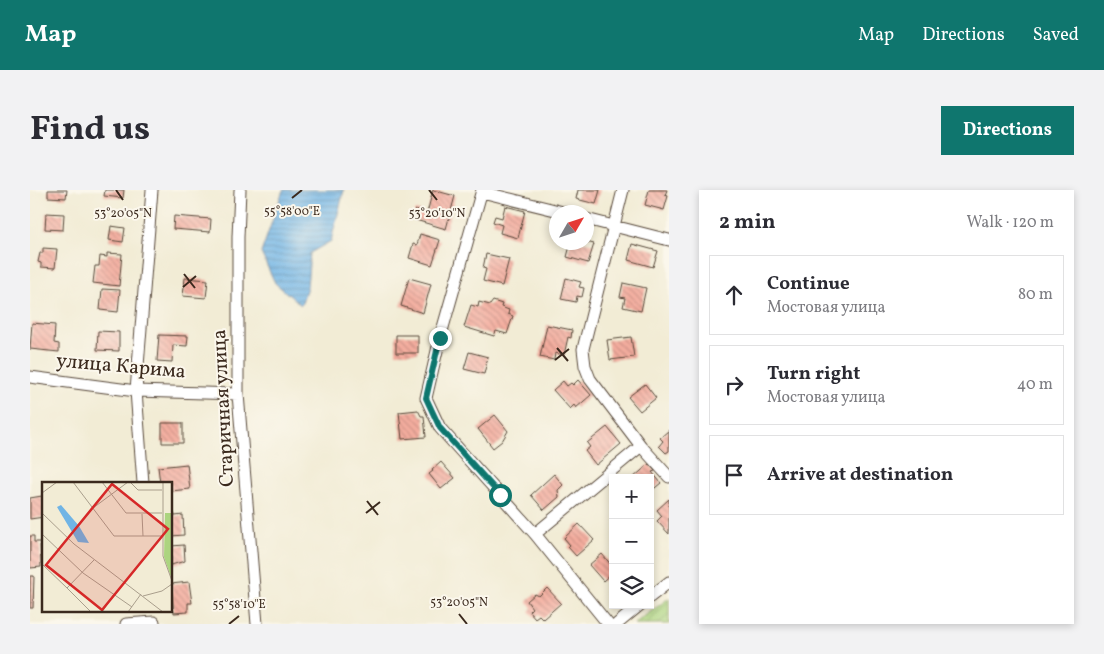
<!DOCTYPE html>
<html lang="en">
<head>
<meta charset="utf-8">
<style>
  body { margin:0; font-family:Vollkorn,serif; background:#f2f2f3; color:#2b2b33 }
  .controls { position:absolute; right:15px; bottom:15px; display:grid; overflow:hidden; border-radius:0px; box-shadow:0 2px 8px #0003 }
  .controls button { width:45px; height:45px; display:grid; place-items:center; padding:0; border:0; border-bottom:1px solid #e1e1e2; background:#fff; color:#2b2b33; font:25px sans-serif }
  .compass { position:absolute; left:519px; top:15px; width:45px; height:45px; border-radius:50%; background:#fff; box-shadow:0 2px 8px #0003; rotate:51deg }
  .stop { position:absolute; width:15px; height:15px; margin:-11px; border:4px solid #0f766e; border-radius:50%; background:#fff }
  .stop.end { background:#0f766e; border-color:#fff; box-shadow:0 1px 5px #0008 }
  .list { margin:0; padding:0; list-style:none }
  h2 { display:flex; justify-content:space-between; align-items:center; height:65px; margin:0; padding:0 20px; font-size:21px }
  h2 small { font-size:16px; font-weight:400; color:#7c7c81 }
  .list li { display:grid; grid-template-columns:32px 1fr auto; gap:15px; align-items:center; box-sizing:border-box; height:80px; margin:0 10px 10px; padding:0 10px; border:1px solid #e1e1e2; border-radius:0px }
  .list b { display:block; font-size:19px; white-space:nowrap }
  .list p { margin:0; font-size:16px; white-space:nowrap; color:#7c7c81 }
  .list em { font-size:16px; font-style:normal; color:#7c7c81 }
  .icon { flex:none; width:28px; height:28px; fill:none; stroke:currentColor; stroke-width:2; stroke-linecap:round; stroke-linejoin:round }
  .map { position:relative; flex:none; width:639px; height:434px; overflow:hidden; border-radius:0px }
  header { display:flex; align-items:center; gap:30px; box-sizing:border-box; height:70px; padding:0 25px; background:#0f766e; color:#fff }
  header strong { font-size:24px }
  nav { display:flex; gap:28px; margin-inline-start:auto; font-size:18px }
  .intro { display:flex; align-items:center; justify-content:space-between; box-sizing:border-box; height:120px; padding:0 30px }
  h1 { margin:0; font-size:35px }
  .button { padding:12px 22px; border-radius:0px; background:#0f766e; color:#fff; font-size:18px; font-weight:700 }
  main { display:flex; gap:30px; padding:0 30px }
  aside { flex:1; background:#fff; border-radius:0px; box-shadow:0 2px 8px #0003 }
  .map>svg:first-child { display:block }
</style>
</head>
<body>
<header>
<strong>Map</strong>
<nav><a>Map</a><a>Directions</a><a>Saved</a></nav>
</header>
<div class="intro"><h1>Find us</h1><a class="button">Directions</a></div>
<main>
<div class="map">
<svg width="639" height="434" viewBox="0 0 639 434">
  <defs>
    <pattern id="garden-furrows" width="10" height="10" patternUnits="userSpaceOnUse" patternTransform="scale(1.25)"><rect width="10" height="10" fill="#acd47f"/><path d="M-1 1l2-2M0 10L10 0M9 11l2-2" fill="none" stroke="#95b66d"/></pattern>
    <pattern id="water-rules" width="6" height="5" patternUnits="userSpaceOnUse" patternTransform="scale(1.25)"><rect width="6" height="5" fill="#70b4e5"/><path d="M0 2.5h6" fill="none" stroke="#5d93b9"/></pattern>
    <pattern id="building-back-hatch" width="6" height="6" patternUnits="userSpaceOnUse" patternTransform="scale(1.25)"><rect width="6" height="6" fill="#f4ad9f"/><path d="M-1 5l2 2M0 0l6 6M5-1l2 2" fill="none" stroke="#c78d81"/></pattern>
  </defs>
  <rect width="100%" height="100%" fill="#fbf7ec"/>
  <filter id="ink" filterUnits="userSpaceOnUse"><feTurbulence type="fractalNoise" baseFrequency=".02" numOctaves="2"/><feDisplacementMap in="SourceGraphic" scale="10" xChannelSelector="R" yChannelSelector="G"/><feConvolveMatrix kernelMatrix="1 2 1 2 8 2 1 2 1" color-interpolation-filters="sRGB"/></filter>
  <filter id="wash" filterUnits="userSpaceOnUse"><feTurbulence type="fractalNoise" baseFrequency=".0096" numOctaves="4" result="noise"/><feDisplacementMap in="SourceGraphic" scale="20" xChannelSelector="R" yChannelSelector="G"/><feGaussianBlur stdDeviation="1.12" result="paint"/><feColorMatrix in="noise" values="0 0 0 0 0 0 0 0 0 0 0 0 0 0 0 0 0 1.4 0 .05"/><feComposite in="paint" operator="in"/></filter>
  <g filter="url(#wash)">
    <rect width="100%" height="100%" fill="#f2ecd5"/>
    <path fill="url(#garden-furrows)" stroke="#747f4e" d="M639 408V434H604Z"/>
    <path fill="url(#water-rules)" stroke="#566f82" d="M253 0H314L301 51 280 63 277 97 271 115 245 93 231 63Z"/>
    <g id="blocks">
      <path fill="url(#building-back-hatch)" d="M18 0H37L36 8 18 7Z
        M75 0H94L93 8 74 6Z
        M403 0 425 6 416 39 382 29 385 20 397 23Z
        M548 0H570L566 14 546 9Z
        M619 0H637L635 5 638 6 634 20 615 15Z
        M475 16 495 21 488 48 470 43 472 35 463 32 465 26 472 28Z
        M16 23 34 24 33 40 15 39Z
        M144 26 181 29 180 42 143 39Z
        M81 36 95 38 93 52 79 50Z
        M390 44 410 50 402 75 379 68 383 54 387 55Z
        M541 52H556L564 54 558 73 537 67Z
        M602 54 628 61 623 77 598 70Z
        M13 58 27 59 25 78 11 77V73L8 72 10 63H13Z
        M77 63 92 64 89 96 63 93 65 76H69L70 66 77 67Z
        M456 64 479 69 472 96 453 91 456 79 453 78Z
        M155 88 178 90 176 108 153 106Z
        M379 88 401 94 393 123 371 116Z
        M536 88 551 92 549 97 554 98 552 107 547 106 546 112 531 109Z
        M593 93 616 98 611 121 593 117 595 108 590 107Z
        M72 99 90 100 88 122 70 120Z
        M463 111 472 114 471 117 479 120 478 124 483 126 477 144 466 141 464 146 434 137 441 115 448 117 449 112 460 115Z
        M2 133 25 135 24 153 29 154V162L0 159Z
        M517 135 542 140 541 148 538 147 534 165 525 163 524 170 510 167Z
        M68 141 89 142V161L67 160Z
        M129 145 158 146 157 156 143 155 142 172 127 171Z
        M366 145H388V163H366Z
        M601 147 604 167 580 170 577 150Z
        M439 162 458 167 454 184 434 179Z
        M548 190 561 205 546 218 544 215 540 219 523 200 533 191 537 196 541 193 543 195Z
        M615 194 626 208 610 221 598 207Z
        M388 220 391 226H394L396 247 372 249 369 222Z
        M465 225 478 241 472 251 463 258 448 239Z
        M132 233H153V253H132Z
        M577 237 591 254 566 275 555 261 560 257 557 253Z
        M639 240V261L636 263 629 256 633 251 630 248Z
        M411 272 425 288 411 299 399 284 403 281 402 280Z
        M157 274 160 299 141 301V293H130L128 277Z
        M619 274 625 281 622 282 631 293 620 302V288H603Z
        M524 284 533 295 528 300 529 307 514 320 501 305Z
        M12 306 14 327 0 329V308Z
        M639 309V344L627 331 632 326 627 320Z
        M141 321H143L145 326 153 325 154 345 141 346Z
        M549 334 564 350 546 366 538 357 540 355 534 348Z
        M0 346H4V352H10L11 377 0 378Z
        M154 355 155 371 141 375V356Z
        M572 364 583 377V382L573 391 559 375Z
        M0 386H4L3 418H0Z
        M159 392 162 413H158V422L144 423 141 394Z
        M517 398 531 413 513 429 509 425 505 428 499 421 502 418 497 411 505 404 509 406Z"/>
    </g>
  </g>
  <g filter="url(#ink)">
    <use href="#blocks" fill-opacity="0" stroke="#564739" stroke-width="1"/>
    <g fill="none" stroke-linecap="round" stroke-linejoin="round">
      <g stroke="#564739" stroke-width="13">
        <path id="minor" d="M210 0 208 47V204L227 434
          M452 0 410 148 396 208 410 238 505 344 578 434
          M593 0 553 159 555 176 560 189 611 256 639 287
          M452 2 533 22
          M556 29 639 50
          M0 187 106 201 208 204
          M113 293 106 201 122 0
          M505 344 611 256
          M620 407 639 392
          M96 434 124 432
          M587 434 610 415"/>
      </g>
      <use href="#minor" stroke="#fff" stroke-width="11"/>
    </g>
  </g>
  <g fill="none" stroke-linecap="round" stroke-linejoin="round" filter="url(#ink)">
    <path stroke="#0f766e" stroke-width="6" d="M410 148 396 208 410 238 470 305"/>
  </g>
  <path fill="none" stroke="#3b2a1e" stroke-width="2" d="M86 0 93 10M399 0 407 10M262 8 272 0M154 84 165 98M153 97 166 86M527 158 538 171M525 170 539 159M337 311 348 325M336 323 350 312M429 424 437 434M199 434 209 426"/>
  <g text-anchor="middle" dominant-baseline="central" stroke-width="4" stroke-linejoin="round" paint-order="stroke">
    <g font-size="20" fill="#3b2a1e" stroke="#fbf7ec">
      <text transform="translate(91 177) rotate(5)">улица Карима</text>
      <text transform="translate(194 218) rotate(-93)">Старичная улица</text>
    </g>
  </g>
  <g transform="translate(12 292)">
    <rect width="130" height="130" fill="#f2ecd5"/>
    <path d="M123 31H130V98L122 75Z" fill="#acd47f"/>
    <path d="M19 23 37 44 47 61 36 60 15 25Z" fill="#70b4e5"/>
    <path fill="none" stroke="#a99e8c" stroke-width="1" d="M31 0 72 54H121M60 0 84 31H120M88 0 96 8H120M121 0V74L130 99M0 11 15 0M51 26 86 0M0 31 32 62 121 130M100 32 101 54M0 52 41 91 90 125M0 82 25 106M101 114 120 109 130 102M49 130 25 106 52 78M60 130 72 112M86 130 99 112"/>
    <path fill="#d62828" fill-opacity="0.15" stroke="#d62828" stroke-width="2.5" d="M70 2 126 47 60 128 4 83Z"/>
    <rect width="130" height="130" fill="none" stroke="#3b2a1e" stroke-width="2.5"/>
  </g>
  <g font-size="12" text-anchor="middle" fill="#3b2a1e" stroke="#fbf7ec" stroke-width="4" stroke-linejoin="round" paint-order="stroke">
    <text x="262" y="25">55°58'00"E</text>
    <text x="93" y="27">53°20'05"N</text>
    <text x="407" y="27">53°20'10"N</text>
    <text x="429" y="416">53°20'05"N</text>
    <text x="209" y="418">55°58'10"E</text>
  </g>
</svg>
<div class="controls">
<button>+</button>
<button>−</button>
<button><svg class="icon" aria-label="layers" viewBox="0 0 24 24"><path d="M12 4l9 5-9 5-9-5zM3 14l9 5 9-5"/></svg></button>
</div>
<svg class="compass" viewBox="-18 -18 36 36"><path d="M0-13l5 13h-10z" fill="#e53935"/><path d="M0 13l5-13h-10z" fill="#7c7c81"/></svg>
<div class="stop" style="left:470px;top:305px"></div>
<div class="stop end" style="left:410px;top:148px"></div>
</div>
<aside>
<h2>2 min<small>Walk · 120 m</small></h2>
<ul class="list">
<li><svg class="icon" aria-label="ahead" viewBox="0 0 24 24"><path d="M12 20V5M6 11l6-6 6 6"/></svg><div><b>Continue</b><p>Мостовая улица</p></div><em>80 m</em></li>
<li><svg class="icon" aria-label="right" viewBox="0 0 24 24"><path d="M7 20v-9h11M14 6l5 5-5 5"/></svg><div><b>Turn right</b><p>Мостовая улица</p></div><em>40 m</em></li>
<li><svg class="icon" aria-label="arrive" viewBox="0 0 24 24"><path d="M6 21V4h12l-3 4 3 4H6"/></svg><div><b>Arrive at destination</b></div></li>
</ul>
</aside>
</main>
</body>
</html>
